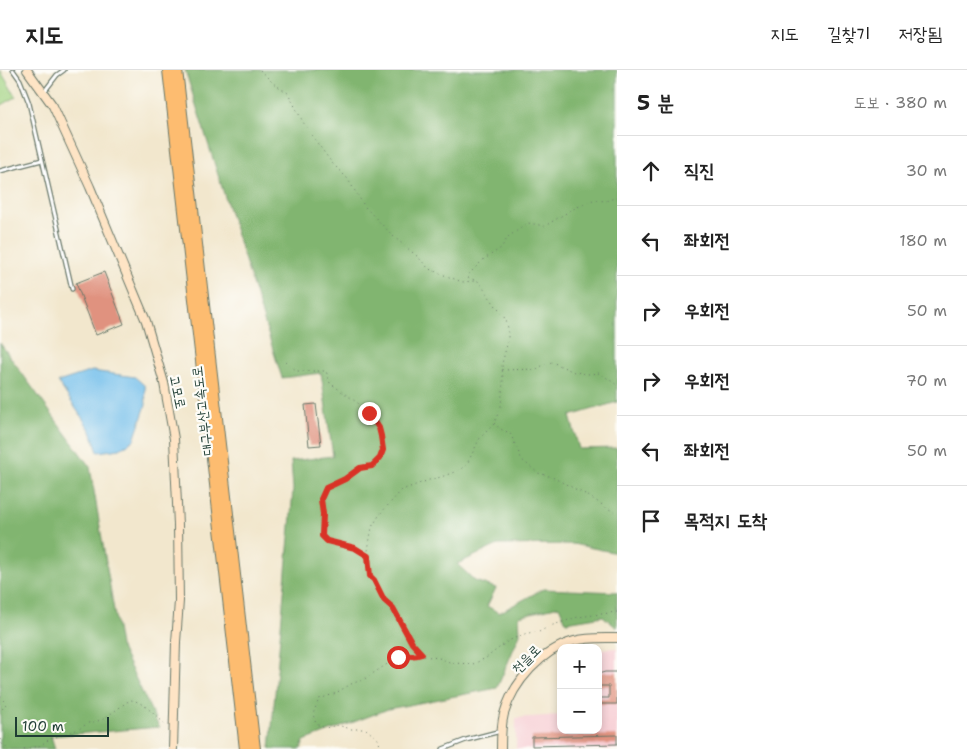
<!DOCTYPE html>
<html lang="ko">
<head>
<meta charset="utf-8">
<style>
  body { margin:0; font-family:"Shantell Sans","Poor Story",sans-serif; background:#f6f6f6; color:#222 }
  .controls { position:absolute; right:15px; bottom:15px; display:grid; overflow:hidden; border-radius:10px; box-shadow:0 2px 8px #0003 }
  .controls button { width:45px; height:45px; display:grid; place-items:center; padding:0; border:0; border-bottom:1px solid #e0e0e0; background:#fff; color:#222; font:25px sans-serif }
  .scale { position:absolute; left:15px; bottom:12px; width:94px; box-sizing:border-box; padding-left:5px; border:2px solid #1f3d34; border-top:0; font-size:14px; line-height:18px; white-space:nowrap; color:#1f3d34; -webkit-text-stroke:4px #fdfcf7; paint-order:stroke }
  .stop { position:absolute; width:15px; height:15px; margin:-11px; border:4px solid #d93025; border-radius:50%; background:#fff }
  .stop.end { background:#d93025; border-color:#fff; box-shadow:0 1px 5px #0008 }
  .list { margin:0; padding:0; list-style:none }
  h2 { display:flex; justify-content:space-between; align-items:center; height:65px; margin:0; padding:0 20px; font-size:21px }
  h2 small { font-size:16px; font-weight:400; color:#767676 }
  .list li { display:grid; grid-template-columns:32px 1fr auto; gap:15px; align-items:center; box-sizing:border-box; height:70px; padding:0 20px; border-top:1px solid #e0e0e0 }
  .list b { display:block; font-size:19px; white-space:nowrap }
  .list em { font-size:16px; font-style:normal; color:#767676 }
  .icon { flex:none; width:28px; height:28px; fill:none; stroke:currentColor; stroke-width:2; stroke-linecap:round; stroke-linejoin:round }
  .map { position:relative; flex:none; width:617px; height:679px; overflow:hidden }
  header { display:flex; align-items:center; gap:30px; box-sizing:border-box; height:70px; padding:0 25px; background:#fff; border-bottom:1px solid #e0e0e0 }
  header strong { font-size:24px }
  nav { display:flex; gap:28px; margin-inline-start:auto; font-size:18px }
  main { display:flex }
  aside { flex:1; background:#fff }
  .map>svg:first-child { display:block }
</style>
</head>
<body>
<header>
<strong>지도</strong>
<nav><a>지도</a><a>길찾기</a><a>저장됨</a></nav>
</header>
<main>
<div class="map">
<svg width="617" height="679" viewBox="0 0 617 679">
  <rect width="100%" height="100%" fill="#fdfcf7"/>
  <filter id="ink" filterUnits="userSpaceOnUse"><feTurbulence type="fractalNoise" baseFrequency=".02" numOctaves="2"/><feDisplacementMap in="SourceGraphic" scale="10" xChannelSelector="R" yChannelSelector="G"/><feConvolveMatrix kernelMatrix="1 2 1 2 8 2 1 2 1" color-interpolation-filters="sRGB"/></filter>
  <filter id="wash" filterUnits="userSpaceOnUse"><feTurbulence type="fractalNoise" baseFrequency=".0096" numOctaves="4" result="noise"/><feDisplacementMap in="SourceGraphic" scale="20" xChannelSelector="R" yChannelSelector="G"/><feGaussianBlur stdDeviation="1.12" result="paint"/><feColorMatrix in="noise" values="0 0 0 0 0 0 0 0 0 0 0 0 0 0 0 0 0 1.4 0 .05"/><feComposite in="paint" operator="in"/></filter>
  <g filter="url(#wash)">
    <rect width="100%" height="100%" fill="#f2e7cd"/>
    <path fill="#f7cfd5" d="M617 578V679H516V648L561 645V660H598V579Z"/>
    <path fill="#a2d382" stroke="#60885b" d="M0 0 16 27 0 36Z"/>
    <path fill="#81b570" stroke="#507952" d="M185 0H617V332L570 346 579 379 617 378V483L573 474 498 475 457 494 475 511 496 518 487 536 499 543 543 519 617 522V558L603 546 566 552 559 536 519 546 520 564 497 618 388 639 304 671 301 679H270L291 445 293 419 291 391 333 386 321 303 282 308Z
      M0 273 90 397 120 576 159 657 51 666 55 679H0Z"/>
    <path fill="#71beeb" stroke="#487e90" d="M92 301 135 307 145 316 146 335 134 370 120 379 98 382 91 361 58 312Z"/>
    <g id="blocks">
      <path fill="#e0927f" d="M104 202 124 254 96 265 76 213Z
        M316 334 321 375 309 376 305 335Z
        M605 602H617V634H598V628H609V616H598V604Z
        M617 665V674L532 676V667Z"/>
    </g>
  </g>
  <g filter="url(#ink)">
    <use href="#blocks" fill-opacity="0" stroke="#69786a" stroke-width="1"/>
    <g fill="none" stroke-linecap="round" stroke-linejoin="round">
      <g stroke="#69786a" stroke-width="5.5">
        <path id="lane" d="M13 0 20 10 29 33 72 219
          M44 22 57 5 64 0
          M0 101 42 90
          M443 679 466 670 501 661"/>
      </g>
      <g stroke="#69786a" stroke-width="10">
        <path id="secondary" d="M27 0 53 36 90 117 146 251 164 313 174 369 178 455 179 531 176 572 173 679
          M501 679C501 667 501 655 504 644 513 612 542 580 574 571 588 567 603 568 617 568"/>
      </g>
      <g stroke="#69786a" stroke-width="12">
        <path id="highway" d="M168 0 245 679
          M177 0 255 679"/>
      </g>
      <path stroke="#69786a" stroke-width="1" stroke-dasharray="1 4" stroke-linecap="butt" d="M260 0 273 13 288 23 303 52 318 74 332 93 347 108 365 137 394 167 418 187 429 199 462 212 475 211
        M617 127 606 131 593 130 571 140 545 156 528 153 508 167 501 178 483 190 468 205V208L478 211 506 250 508 258V270L502 294 503 313 501 336 494 354 480 368 466 396 457 401 441 407 429 410 402 420 380 444 372 457 370 468 367 487 370 506 374 510 384 530 393 538 417 580 423 586 439 588 452 593 473 594 486 588 508 571 527 563 539 562 550 556 578 547 617 542
        M286 292 297 301H326L330 313 366 339 379 358 383 380 380 388 375 394 360 398 345 409 328 416 324 420 321 433 323 444 322 468 350 476 367 486
        M502 300 537 299 545 294 552 292 574 302 589 304 600 303 617 315
        M494 353 500 359 510 363 522 390 538 403 552 407 585 424 617 444
        M0 626 6 634 0 642
        M0 669 2 674 9 679
        M24 679 39 676 50 669 79 659 88 653 102 650 130 630C142 630 158 648 166 655
        M380 679 379 670 366 659H351L337 655 325 658 316 654 313 644 319 629 334 624 353 613 363 610 398 587 421 585"/>
      <use href="#lane" stroke="#fff" stroke-width="3"/>
      <use href="#secondary" stroke="#fee4c5" stroke-width="8"/>
      <use href="#highway" stroke="#fdbc6f" stroke-width="10"/>
    </g>
  </g>
  <g fill="none" stroke-linecap="round" stroke-linejoin="round" filter="url(#ink)">
    <path stroke="#d93025" stroke-width="6" d="M369 343 379 358 381 366 383 380 380 388 372 396 360 398 345 409 326 418 321 429 323 444 322 466 327 471 355 478 368 486 370 506 374 510 384 530 393 538 412 573 422 584C413 587 406 585 398 587"/>
  </g>
  <g text-anchor="middle" dominant-baseline="central" stroke-width="4.5" stroke-linejoin="round" paint-order="stroke">
    <g font-size="14" fill="#1f3d34" stroke="#fdfcf7">
      <text transform="translate(178 322) rotate(78)">고모로</text>
      <text transform="translate(202 341) rotate(-97)">대구부산고속도로</text>
      <text transform="translate(526 589) rotate(-45)">천을로</text>
    </g>
  </g>
</svg>
<div class="controls">
<button>+</button>
<button>−</button>
</div>
<div class="scale">100 m</div>
<div class="stop" style="left:398px;top:587px"></div>
<div class="stop end" style="left:369px;top:343px"></div>
</div>
<aside>
<h2>5 분<small>도보 · 380 m</small></h2>
<ul class="list">
<li><svg class="icon" aria-label="ahead" viewBox="0 0 24 24"><path d="M12 20V5M6 11l6-6 6 6"/></svg><div><b>직진</b></div><em>30 m</em></li>
<li><svg class="icon" aria-label="left" viewBox="0 0 24 24"><path d="M17 20v-9H6M10 6l-5 5 5 5"/></svg><div><b>좌회전</b></div><em>180 m</em></li>
<li><svg class="icon" aria-label="right" viewBox="0 0 24 24"><path d="M7 20v-9h11M14 6l5 5-5 5"/></svg><div><b>우회전</b></div><em>50 m</em></li>
<li><svg class="icon" aria-label="right" viewBox="0 0 24 24"><path d="M7 20v-9h11M14 6l5 5-5 5"/></svg><div><b>우회전</b></div><em>70 m</em></li>
<li><svg class="icon" aria-label="left" viewBox="0 0 24 24"><path d="M17 20v-9H6M10 6l-5 5 5 5"/></svg><div><b>좌회전</b></div><em>50 m</em></li>
<li><svg class="icon" aria-label="arrive" viewBox="0 0 24 24"><path d="M6 21V4h12l-3 4 3 4H6"/></svg><div><b>목적지 도착</b></div></li>
</ul>
</aside>
</main>
</body>
</html>
